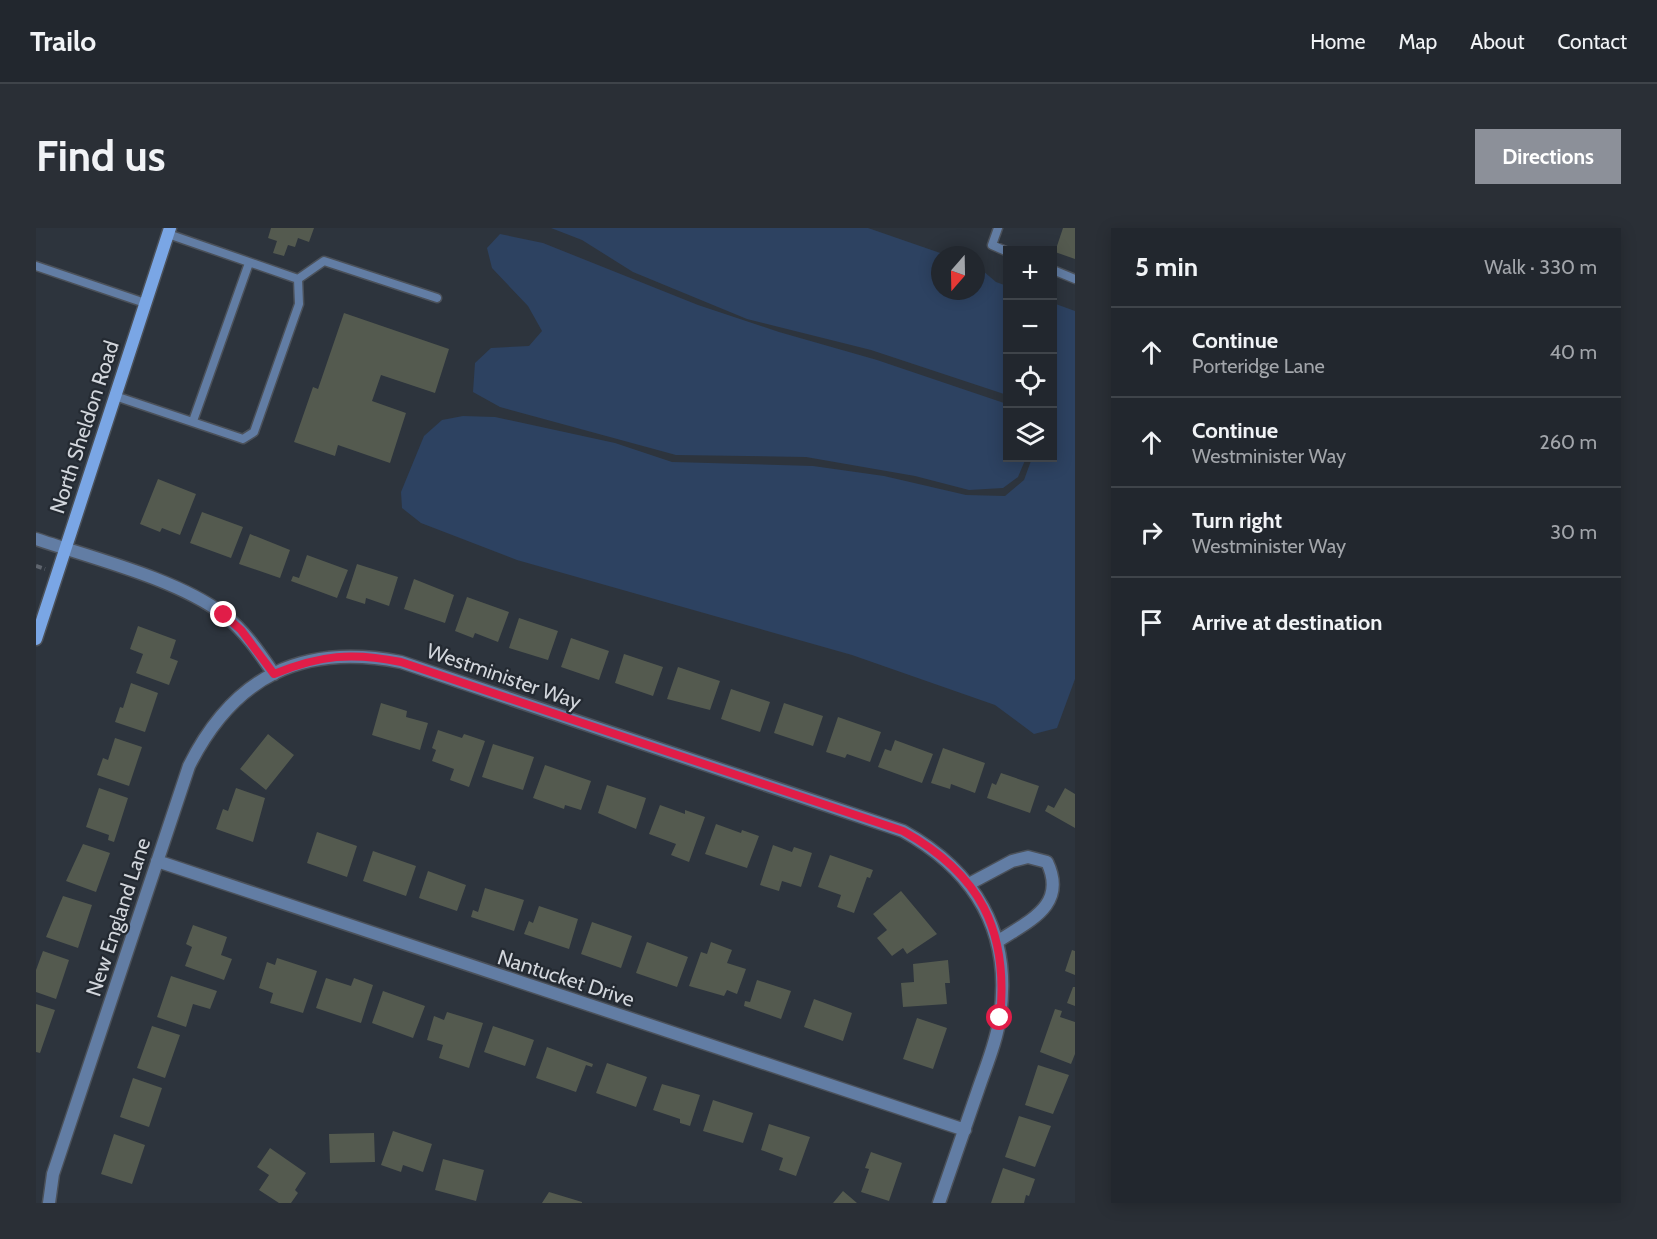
<!DOCTYPE html>
<html lang="en">
<head>
<meta charset="utf-8">
<style>
  body { margin:0; font-family:Cabin,sans-serif; background:#2a2f36; color:#f1f3f6 }
  .controls { position:absolute; right:18px; top:18px; display:grid; overflow:hidden; border-radius:0px; box-shadow:0 3px 15px #0003 }
  .controls button { width:54px; height:54px; display:grid; place-items:center; padding:0; border:0; border-bottom:2px solid #3f444a; background:#22272e; color:#f1f3f6; font:30px sans-serif }
  .compass { position:absolute; left:895px; top:18px; width:54px; height:54px; border-radius:50%; background:#22272e; box-shadow:0 3px 15px #0003; rotate:200deg }
  .stop { position:absolute; width:18px; height:18px; margin:-14px; border:4px solid #e11d48; border-radius:50%; background:#fff }
  .stop.end { background:#e11d48; border-color:#fff; box-shadow:0 2px 6px #0008 }
  .list { margin:0; padding:0; list-style:none }
  h2 { display:flex; justify-content:space-between; align-items:center; height:78px; margin:0; padding:0 24px; font-size:26px }
  h2 small { font-size:20px; font-weight:400; color:#a2a5aa }
  .list li { display:grid; grid-template-columns:39px 1fr auto; gap:18px; align-items:center; box-sizing:border-box; height:90px; padding:0 24px; border-top:2px solid #3f444a }
  .list b { display:block; font-size:22px; white-space:nowrap }
  .list p { margin:0; font-size:20px; white-space:nowrap; color:#a2a5aa }
  .list em { font-size:20px; font-style:normal; color:#a2a5aa }
  .icon { flex:none; width:33px; height:33px; fill:none; stroke:currentColor; stroke-width:2; stroke-linecap:round; stroke-linejoin:round }
  .map { position:relative; flex:none; width:1039px; height:975px; overflow:hidden; border-radius:0px }
  header { display:flex; align-items:center; gap:36px; box-sizing:border-box; height:84px; padding:0 30px; background:#22272e; border-bottom:2px solid #3f444a }
  header strong { font-size:28px }
  nav { display:flex; gap:33px; margin-inline-start:auto; font-size:21px }
  .intro { display:flex; align-items:center; justify-content:space-between; box-sizing:border-box; height:144px; padding:0 36px }
  h1 { margin:0; font-size:42px }
  .button { padding:15px 27px; border-radius:0px; background:#8c9099; color:#fff; font-size:21px; font-weight:700 }
  main { display:flex; gap:36px; padding:0 36px }
  aside { flex:1; background:#22272e; border-radius:0px; box-shadow:0 3px 15px #0003 }
  .map>svg:first-child { display:block }
</style>
</head>
<body>
<header>
<strong>Trailo</strong>
<nav><a>Home</a><a>Map</a><a>About</a><a>Contact</a></nav>
</header>
<div class="intro"><h1>Find us</h1><a class="button">Directions</a></div>
<main>
<div class="map">
<svg width="1039" height="975" viewBox="0 0 1039 975">
  <rect width="100%" height="100%" fill="#2d343d"/>
  <path fill="#2d4261" d="M515 0H832L910 27H904V63H940V37L960 54 971 58V167L835 122 711 91 597 44 546 12Z
    M464 6 507 15 662 77 743 104 841 132 971 176 972 230H990L982 249 967 260 933 262 879 248 770 229 640 227 464 179 437 164 439 135 455 120 493 118 506 103 492 78 456 40 451 20Z
    M1017 75 1039 83V451L1021 500 998 506 959 477 816 427 481 332 385 295 366 280 365 264 388 208 406 192 427 188 459 189 579 215 636 234 777 238 848 248 930 267 969 268 988 252 996 230H1017Z"/>
  <path fill="#545a4f" d="M235 0H278L273 14 262 10 259 19 252 17 248 28 237 25 241 13 232 10Z
    M1027 0H1039V31L1019 24Z
    M308 85 413 121 399 165 345 147 336 173 370 185 354 235 302 217 299 228 258 214 277 159 282 161Z
    M122 251 160 266 144 307 126 300 124 304 104 296Z
    M166 284 207 299 195 330 154 315Z
    M214 306 254 322 244 350 203 336Z
    M271 327 312 342 301 370 255 353 257 348 263 350Z
    M321 336 362 349 353 378 330 370 329 376 310 370Z
    M378 351 418 367 409 395 368 381Z
    M431 369 473 384 462 414 439 405 437 410 419 403Z
    M483 390 522 403 512 432 473 420Z
    M102 398 140 412 134 430 142 433 133 457 100 445 107 426 94 421Z
    M535 410 573 423 563 452 525 439Z
    M588 426 627 439 617 468 579 455Z
    M642 439 684 453 674 482 631 471Z
    M95 455 122 465 109 504 79 494 84 479 87 480Z
    M695 461 734 474 724 504 685 491Z
    M345 475 371 483 370 489 392 495 384 522 336 507Z
    M748 475 787 488 777 518 738 505Z
    M802 489 845 504 834 534 811 526 809 530 790 524Z
    M402 502 426 510 428 506 449 513 433 559 414 552 418 541 396 533 400 522 396 520Z
    M232 506 258 527 230 562 204 541Z
    M79 510 106 519 93 558 61 547 67 530 72 532Z
    M859 512 897 526 886 555 842 539 849 521 855 523Z
    M457 516 498 529 487 562 446 549Z
    M907 520 949 535 939 565 915 556 914 561 895 555Z
    M509 537 555 553 545 582 529 577 528 581 497 570Z
    M965 545 1003 558 994 585 951 570 956 555 960 557Z
    M571 557 610 570 600 601 562 585Z
    M63 560 92 570 78 614 72 612 73 607 50 599Z
    M200 560 229 570 217 614 180 601 187 581 192 583Z
    M1029 560 1039 566V600L1009 583 1012 577 1018 580Z
    M624 577 649 586V582L669 589 653 634 635 627 640 616 613 606Z
    M680 596 705 605 706 602 723 608 711 640 669 626Z
    M281 604 321 618 311 649 271 635Z
    M47 616 74 625 60 664 30 653Z
    M737 617 756 624 758 619 776 625 765 659 746 653 743 663 724 657Z
    M337 623 380 638 370 668 327 653Z
    M794 627 837 642 834 650 831 649 818 685 801 679 805 667 782 659Z
    M392 643 430 657 421 683 383 670Z
    M449 660 488 672 478 703 435 689 437 682 442 684Z
    M865 663 901 706 871 726 867 720 856 728 841 710 851 702 837 686Z
    M27 668 56 677 42 720 10 709Z
    M503 678 542 691 533 721 488 706 493 693 497 695Z
    M556 694 596 708 585 740 545 726Z
    M157 697 191 709 185 727 196 731 188 752 149 738 156 719 150 716Z
    M611 714 652 729 641 759 600 745Z
    M675 714 696 722 691 735 710 741 701 766 691 762 688 768 653 758 665 724 671 726Z
    M1036 722 1039 723V747L1029 743Z
    M7 723 33 732 20 771 0 764V742Z
    M241 730 281 743 267 785 234 775 237 765 223 760 231 734 239 737Z
    M912 732 914 755H909L911 776 867 779 865 755 878 754 877 736Z
    M135 748 181 763 174 781 157 776 150 799 121 789Z
    M290 750 315 758 318 750 337 757 325 795 280 780Z
    M721 752 755 763 745 791 708 778 709 773 714 774Z
    M1037 759H1039V778L1031 775Z
    M347 763 389 778 377 810 336 795Z
    M778 771 816 785 807 813 768 799Z
    M0 776 19 782 4 825 0 824Z
    M1019 781 1026 783 1024 789 1039 794V826L1035 836 1004 824Z
    M411 784 447 795 433 840 403 830 407 817 391 812 398 788 408 792Z
    M881 790 911 800 897 841 867 831Z
    M116 798 144 807 129 850 101 840Z
    M457 798 498 812 489 838 448 824Z
    M511 819 557 836 556 839 550 837 540 864 500 850Z
    M571 835 611 849 600 879 560 865Z
    M1002 837 1033 847 1017 886 989 877Z
    M97 850 126 860 113 899 84 889Z
    M626 856 664 867 654 898 644 895V891L617 882Z
    M677 872 717 885 707 915 667 903Z
    M983 888 1015 898 999 939 969 929Z
    M733 896 774 909 760 948 743 942 747 930 725 922Z
    M357 903 396 916 387 944 367 937 365 944 345 937Z
    M338 905 339 934 294 935 293 906Z
    M78 906 109 917 96 956 65 946Z
    M234 920 270 945 259 962 262 965 255 975H243L223 962 233 947 221 939Z
    M835 924 866 935 853 973 825 964 833 941 829 940Z
    M407 931 448 942 440 973 399 962Z
    M967 940 999 951 993 968 990 967 988 975H955Z
    M807 963 821 975H797Z
    M513 964 546 974V975H506Z"/>
  <g fill="none" stroke-linecap="round" stroke-linejoin="round">
    <g stroke="#4b515a" stroke-width="11">
      <path id="lane" d="M962 0 956 17 972 24
        M132 6 262 51 288 33 401 70
        M0 38 109 75
        M1017 42 1039 51
        M79 168 207 211 218 204 263 76 262 51
        M157 193 213 35"/>
    </g>
    <g stroke="#4b515a" stroke-width="15">
      <path id="street" d="M0 311C56 330 141 351 187 386 208 402 223 424 238 446
        M121 633 929 902
        M933 656 976 633 992 629 1011 634C1032 678 992 693 961 714
        M13 975 17 946 153 538C198 448 266 415 365 434L867 603C939 643 976 704 964 788 961 813 950 838 942 862 929 900 916 938 903 975"/>
    </g>
    <g stroke="#4b515a" stroke-width="15">
      <path id="secondary" d="M0 411 134 0"/>
    </g>
    <path stroke="#5f656e" stroke-width="4" stroke-dasharray="6 3" stroke-linecap="butt" d="M0 338 9 341"/>
    <use href="#lane" stroke="#627da4" stroke-width="8"/>
    <use href="#street" stroke="#627da4" stroke-width="12"/>
    <use href="#secondary" stroke="#7aa6e5" stroke-width="12"/>
  </g>
  <g fill="none" stroke-linecap="round" stroke-linejoin="round">
    <path stroke="#e11d48" stroke-width="8" d="M188 387 205 402 238 446C284 427 316 424 365 434L867 603C944 646 973 702 964 790"/>
  </g>
  <g text-anchor="middle" dominant-baseline="central" stroke-width="4.5" stroke-linejoin="round" paint-order="stroke">
    <g font-size="21" fill="#d2d6dc" stroke="#242a32">
      <text transform="translate(48 199) rotate(-72)">North Sheldon Road</text>
      <text transform="translate(468 448) rotate(19)">Westminister Way</text>
      <text transform="translate(82 689) rotate(-72)">New England Lane</text>
      <text transform="translate(530 750) rotate(18)">Nantucket Drive</text>
    </g>
  </g>
</svg>
<div class="controls">
<button>+</button>
<button>−</button>
<button><svg class="icon" aria-label="locate" viewBox="0 0 24 24"><circle cx="12" cy="12" r="6"/><path d="M12 2v4M12 18v4M2 12h4M18 12h4"/></svg></button>
<button><svg class="icon" aria-label="layers" viewBox="0 0 24 24"><path d="M12 4l9 5-9 5-9-5zM3 14l9 5 9-5"/></svg></button>
</div>
<svg class="compass" viewBox="-18 -18 36 36"><path d="M0-13l5 13h-10z" fill="#e53935"/><path d="M0 13l5-13h-10z" fill="#a2a5aa"/></svg>
<div class="stop" style="left:964px;top:790px"></div>
<div class="stop end" style="left:188px;top:387px"></div>
</div>
<aside>
<h2>5 min<small>Walk · 330 m</small></h2>
<ul class="list">
<li><svg class="icon" aria-label="ahead" viewBox="0 0 24 24"><path d="M12 20V5M6 11l6-6 6 6"/></svg><div><b>Continue</b><p>Porteridge Lane</p></div><em>40 m</em></li>
<li><svg class="icon" aria-label="ahead" viewBox="0 0 24 24"><path d="M12 20V5M6 11l6-6 6 6"/></svg><div><b>Continue</b><p>Westminister Way</p></div><em>260 m</em></li>
<li><svg class="icon" aria-label="right" viewBox="0 0 24 24"><path d="M7 20v-9h11M14 6l5 5-5 5"/></svg><div><b>Turn right</b><p>Westminister Way</p></div><em>30 m</em></li>
<li><svg class="icon" aria-label="arrive" viewBox="0 0 24 24"><path d="M6 21V4h12l-3 4 3 4H6"/></svg><div><b>Arrive at destination</b></div></li>
</ul>
</aside>
</main>
</body>
</html>
